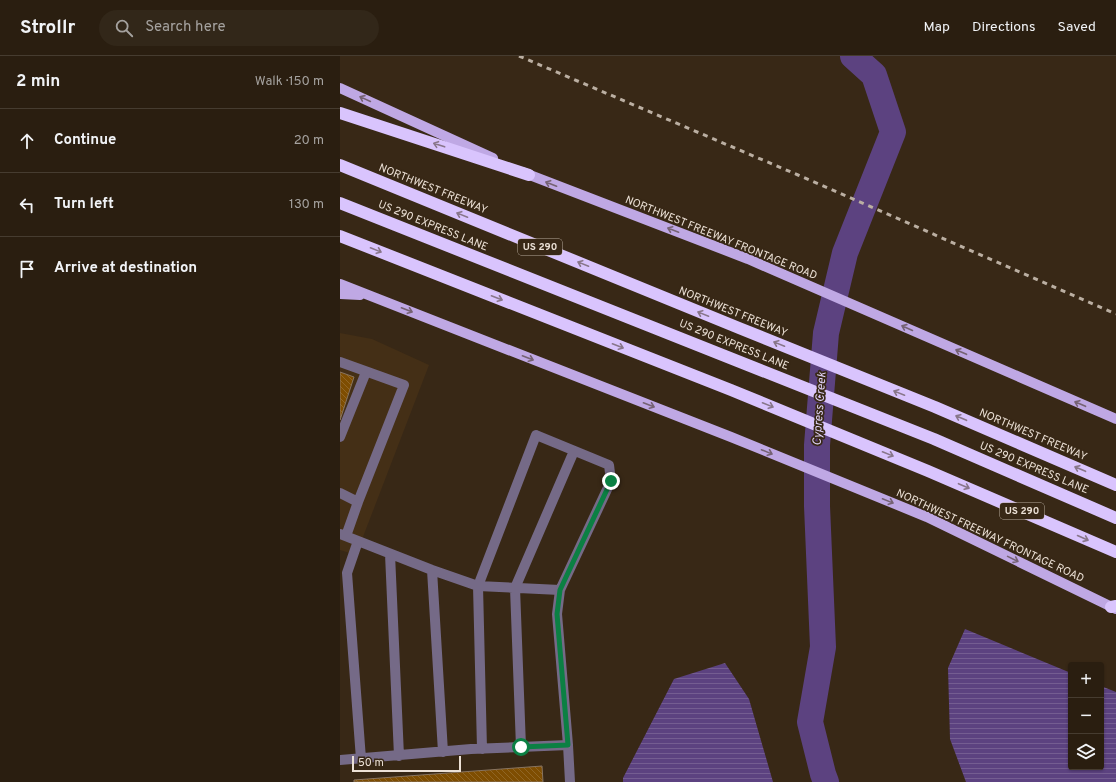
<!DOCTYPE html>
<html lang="en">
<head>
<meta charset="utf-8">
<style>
  body { margin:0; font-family:Overpass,sans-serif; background:#322719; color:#f1f3f6 }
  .controls { position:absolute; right:12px; bottom:12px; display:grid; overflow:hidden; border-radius:4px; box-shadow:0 1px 3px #0004 }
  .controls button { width:36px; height:36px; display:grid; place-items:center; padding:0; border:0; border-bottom:1px solid #463c30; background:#2a1e10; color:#f1f3f6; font:20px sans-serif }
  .scale { position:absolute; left:12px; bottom:10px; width:109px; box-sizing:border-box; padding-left:4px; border:2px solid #ece1d6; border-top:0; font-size:11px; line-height:14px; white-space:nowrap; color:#ece1d6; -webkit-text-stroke:3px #382816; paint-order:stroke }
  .stop { position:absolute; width:12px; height:12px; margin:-9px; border:3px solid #0b8043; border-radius:50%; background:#fff }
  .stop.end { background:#0b8043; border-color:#fff; box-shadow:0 1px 4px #0008 }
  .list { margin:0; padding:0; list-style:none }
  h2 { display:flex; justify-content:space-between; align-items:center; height:52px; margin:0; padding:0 16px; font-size:17px }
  h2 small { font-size:13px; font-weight:400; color:#a5a29f }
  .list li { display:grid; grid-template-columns:26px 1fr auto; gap:12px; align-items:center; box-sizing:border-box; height:64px; padding:0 16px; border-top:1px solid #463c30 }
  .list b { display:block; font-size:15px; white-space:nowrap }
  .list em { font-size:13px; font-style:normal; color:#a5a29f }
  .icon { flex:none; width:22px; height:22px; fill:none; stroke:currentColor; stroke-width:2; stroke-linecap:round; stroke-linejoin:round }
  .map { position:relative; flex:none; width:776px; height:726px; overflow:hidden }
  header { display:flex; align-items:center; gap:24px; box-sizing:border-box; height:56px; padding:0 20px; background:#2a1e10; border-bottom:1px solid #463c30 }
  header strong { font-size:19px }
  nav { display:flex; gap:22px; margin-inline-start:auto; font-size:14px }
  .search { width:280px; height:36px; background:#322719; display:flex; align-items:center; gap:10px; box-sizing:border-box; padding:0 14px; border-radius:22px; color:#a5a29f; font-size:15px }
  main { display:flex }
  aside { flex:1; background:#2a1e10 }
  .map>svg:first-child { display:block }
</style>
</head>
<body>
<header>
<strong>Strollr</strong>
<div class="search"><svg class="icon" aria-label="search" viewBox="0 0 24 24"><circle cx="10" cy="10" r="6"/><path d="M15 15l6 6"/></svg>Search here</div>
<nav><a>Map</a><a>Directions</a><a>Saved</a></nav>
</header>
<main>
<aside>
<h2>2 min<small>Walk · 150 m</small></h2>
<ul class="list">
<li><svg class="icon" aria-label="ahead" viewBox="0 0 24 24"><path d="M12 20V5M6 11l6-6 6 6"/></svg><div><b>Continue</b></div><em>20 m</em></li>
<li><svg class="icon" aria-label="left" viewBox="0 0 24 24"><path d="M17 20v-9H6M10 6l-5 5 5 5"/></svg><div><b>Turn left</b></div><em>130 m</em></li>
<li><svg class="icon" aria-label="arrive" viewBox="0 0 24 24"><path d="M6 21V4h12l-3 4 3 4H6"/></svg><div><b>Arrive at destination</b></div></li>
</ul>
</aside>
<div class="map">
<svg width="776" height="726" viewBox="0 0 776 726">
  <defs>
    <pattern id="water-rules" width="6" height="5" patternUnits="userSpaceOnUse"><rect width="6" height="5" fill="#5c4280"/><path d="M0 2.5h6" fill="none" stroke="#745d91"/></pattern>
    <pattern id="building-back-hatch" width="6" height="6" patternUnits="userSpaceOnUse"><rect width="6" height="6" fill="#7e4d01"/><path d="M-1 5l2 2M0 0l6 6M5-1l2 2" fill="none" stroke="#906625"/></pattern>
  </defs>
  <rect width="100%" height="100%" fill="#382816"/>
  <path fill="#442f16" d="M0 277 32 283 89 309 16 499 0 494Z"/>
  <path fill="url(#water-rules)" d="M625 573 731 617V711H761V630L776 636V726H626L610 683 608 612Z
    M385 607 409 643 433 726H283V722L334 623Z"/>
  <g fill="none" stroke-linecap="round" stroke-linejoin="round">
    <path stroke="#5c4280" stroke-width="26" d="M486 726 483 718 470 666 483 591 477 450V389L486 277 505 197 553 76 534 19 513 0"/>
  </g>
  <path fill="url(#building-back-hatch)" stroke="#887460" d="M0 316 14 321 0 364Z
    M202 710 203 726H14V724Z"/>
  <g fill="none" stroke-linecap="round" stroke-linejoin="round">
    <path stroke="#756a87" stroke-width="10" d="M0 306 64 329 18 446 6 480
      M0 381 26 316
      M0 437 18 446
      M0 478 92 514 138 530 220 534
      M18 485 7 517 21 703
      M50 498 59 700
      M92 514 103 696
      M181 691 175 532 234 395
      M142 693 138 530 196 379 269 409 271 425 220 534 217 558 228 689 230 726
      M0 704 131 693 228 689"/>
    <path stroke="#bfa8e4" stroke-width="10" d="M0 32 153 102
      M182 116 408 203 776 363
      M0 228 391 381 587 461 776 553
      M0 238 20 239"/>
    <path stroke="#d9c4fd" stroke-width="12" d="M0 57 189 119
      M0 109 399 272 595 351 776 429
      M0 147 594 383 776 462
      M0 180 391 334 588 415 776 496
      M771 551 776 550"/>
    <path stroke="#bbafa2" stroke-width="3" stroke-dasharray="5 5" stroke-linecap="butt" d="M179 0 458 119 776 258"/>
  </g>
  <defs><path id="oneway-shaft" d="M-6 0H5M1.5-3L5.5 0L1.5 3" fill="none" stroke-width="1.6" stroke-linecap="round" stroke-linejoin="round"/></defs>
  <g stroke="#756273">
    <use href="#oneway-shaft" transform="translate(25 43) rotate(-155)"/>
    <use href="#oneway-shaft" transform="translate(211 128) rotate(-159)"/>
    <use href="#oneway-shaft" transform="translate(333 174) rotate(-159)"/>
    <use href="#oneway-shaft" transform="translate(67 254) rotate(21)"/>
    <use href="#oneway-shaft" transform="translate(567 272) rotate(-156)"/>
    <use href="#oneway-shaft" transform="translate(621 296) rotate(-157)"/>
    <use href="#oneway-shaft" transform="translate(188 302) rotate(21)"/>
    <use href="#oneway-shaft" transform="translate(740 348) rotate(-157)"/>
    <use href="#oneway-shaft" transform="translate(309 349) rotate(21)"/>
    <use href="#oneway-shaft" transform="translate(427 396) rotate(22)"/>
    <use href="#oneway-shaft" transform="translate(548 445) rotate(22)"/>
    <use href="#oneway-shaft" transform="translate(673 503) rotate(26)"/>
  </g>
  <g stroke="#88768a">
    <use href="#oneway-shaft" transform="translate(99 89) rotate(-162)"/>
    <use href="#oneway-shaft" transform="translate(122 159) rotate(-158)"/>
    <use href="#oneway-shaft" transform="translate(36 194) rotate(22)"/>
    <use href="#oneway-shaft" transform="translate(243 208) rotate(-158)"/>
    <use href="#oneway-shaft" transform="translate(157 242) rotate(21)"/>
    <use href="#oneway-shaft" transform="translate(363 258) rotate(-158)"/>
    <use href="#oneway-shaft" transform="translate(439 288) rotate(-158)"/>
    <use href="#oneway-shaft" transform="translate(278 290) rotate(21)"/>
    <use href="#oneway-shaft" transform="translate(559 337) rotate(-158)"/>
    <use href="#oneway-shaft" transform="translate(428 349) rotate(22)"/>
    <use href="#oneway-shaft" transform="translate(621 362) rotate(-157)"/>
    <use href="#oneway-shaft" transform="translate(548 398) rotate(22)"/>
    <use href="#oneway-shaft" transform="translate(740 413) rotate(-157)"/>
    <use href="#oneway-shaft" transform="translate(624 430) rotate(23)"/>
    <use href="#oneway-shaft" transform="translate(743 482) rotate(24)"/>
  </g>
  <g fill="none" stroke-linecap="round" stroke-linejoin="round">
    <path stroke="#0b8043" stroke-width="5" d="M181 691 228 689 217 558 220 534 271 425"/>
  </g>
  <g text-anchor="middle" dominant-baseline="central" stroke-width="3.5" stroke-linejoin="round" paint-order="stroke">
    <g fill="#382816" stroke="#b6aa9c" stroke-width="1">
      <rect x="178" y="183" width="44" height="16" rx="3"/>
      <rect x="660" y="447" width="44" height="16" rx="3"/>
    </g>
    <g font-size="10" font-weight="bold" fill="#ece1d6">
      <text x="200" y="191">US 290</text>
      <text x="682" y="455">US 290</text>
    </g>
    <g font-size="11" fill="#ece1d6" stroke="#382816">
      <text transform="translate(93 133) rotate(22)">NORTHWEST FREEWAY</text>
      <text transform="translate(93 170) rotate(22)">US 290 EXPRESS LANE</text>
      <text transform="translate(381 182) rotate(22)">NORTHWEST FREEWAY FRONTAGE ROAD</text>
      <text transform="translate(393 256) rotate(22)">NORTHWEST FREEWAY</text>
      <text transform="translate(394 289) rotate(22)">US 290 EXPRESS LANE</text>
      <text transform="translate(693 379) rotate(23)">NORTHWEST FREEWAY</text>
      <text transform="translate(694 412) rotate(23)">US 290 EXPRESS LANE</text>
      <text transform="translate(650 480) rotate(25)">NORTHWEST FREEWAY FRONTAGE ROAD</text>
    </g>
    <g font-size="12" font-style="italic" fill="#dfd2f7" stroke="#382816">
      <text transform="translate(480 353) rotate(-86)">Cypress Creek</text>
    </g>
  </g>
</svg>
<div class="controls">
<button>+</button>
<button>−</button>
<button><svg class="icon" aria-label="layers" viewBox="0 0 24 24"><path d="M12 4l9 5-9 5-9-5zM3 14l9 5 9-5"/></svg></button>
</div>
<div class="scale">50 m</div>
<div class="stop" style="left:181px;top:691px"></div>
<div class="stop end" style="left:271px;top:425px"></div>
</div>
</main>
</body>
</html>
